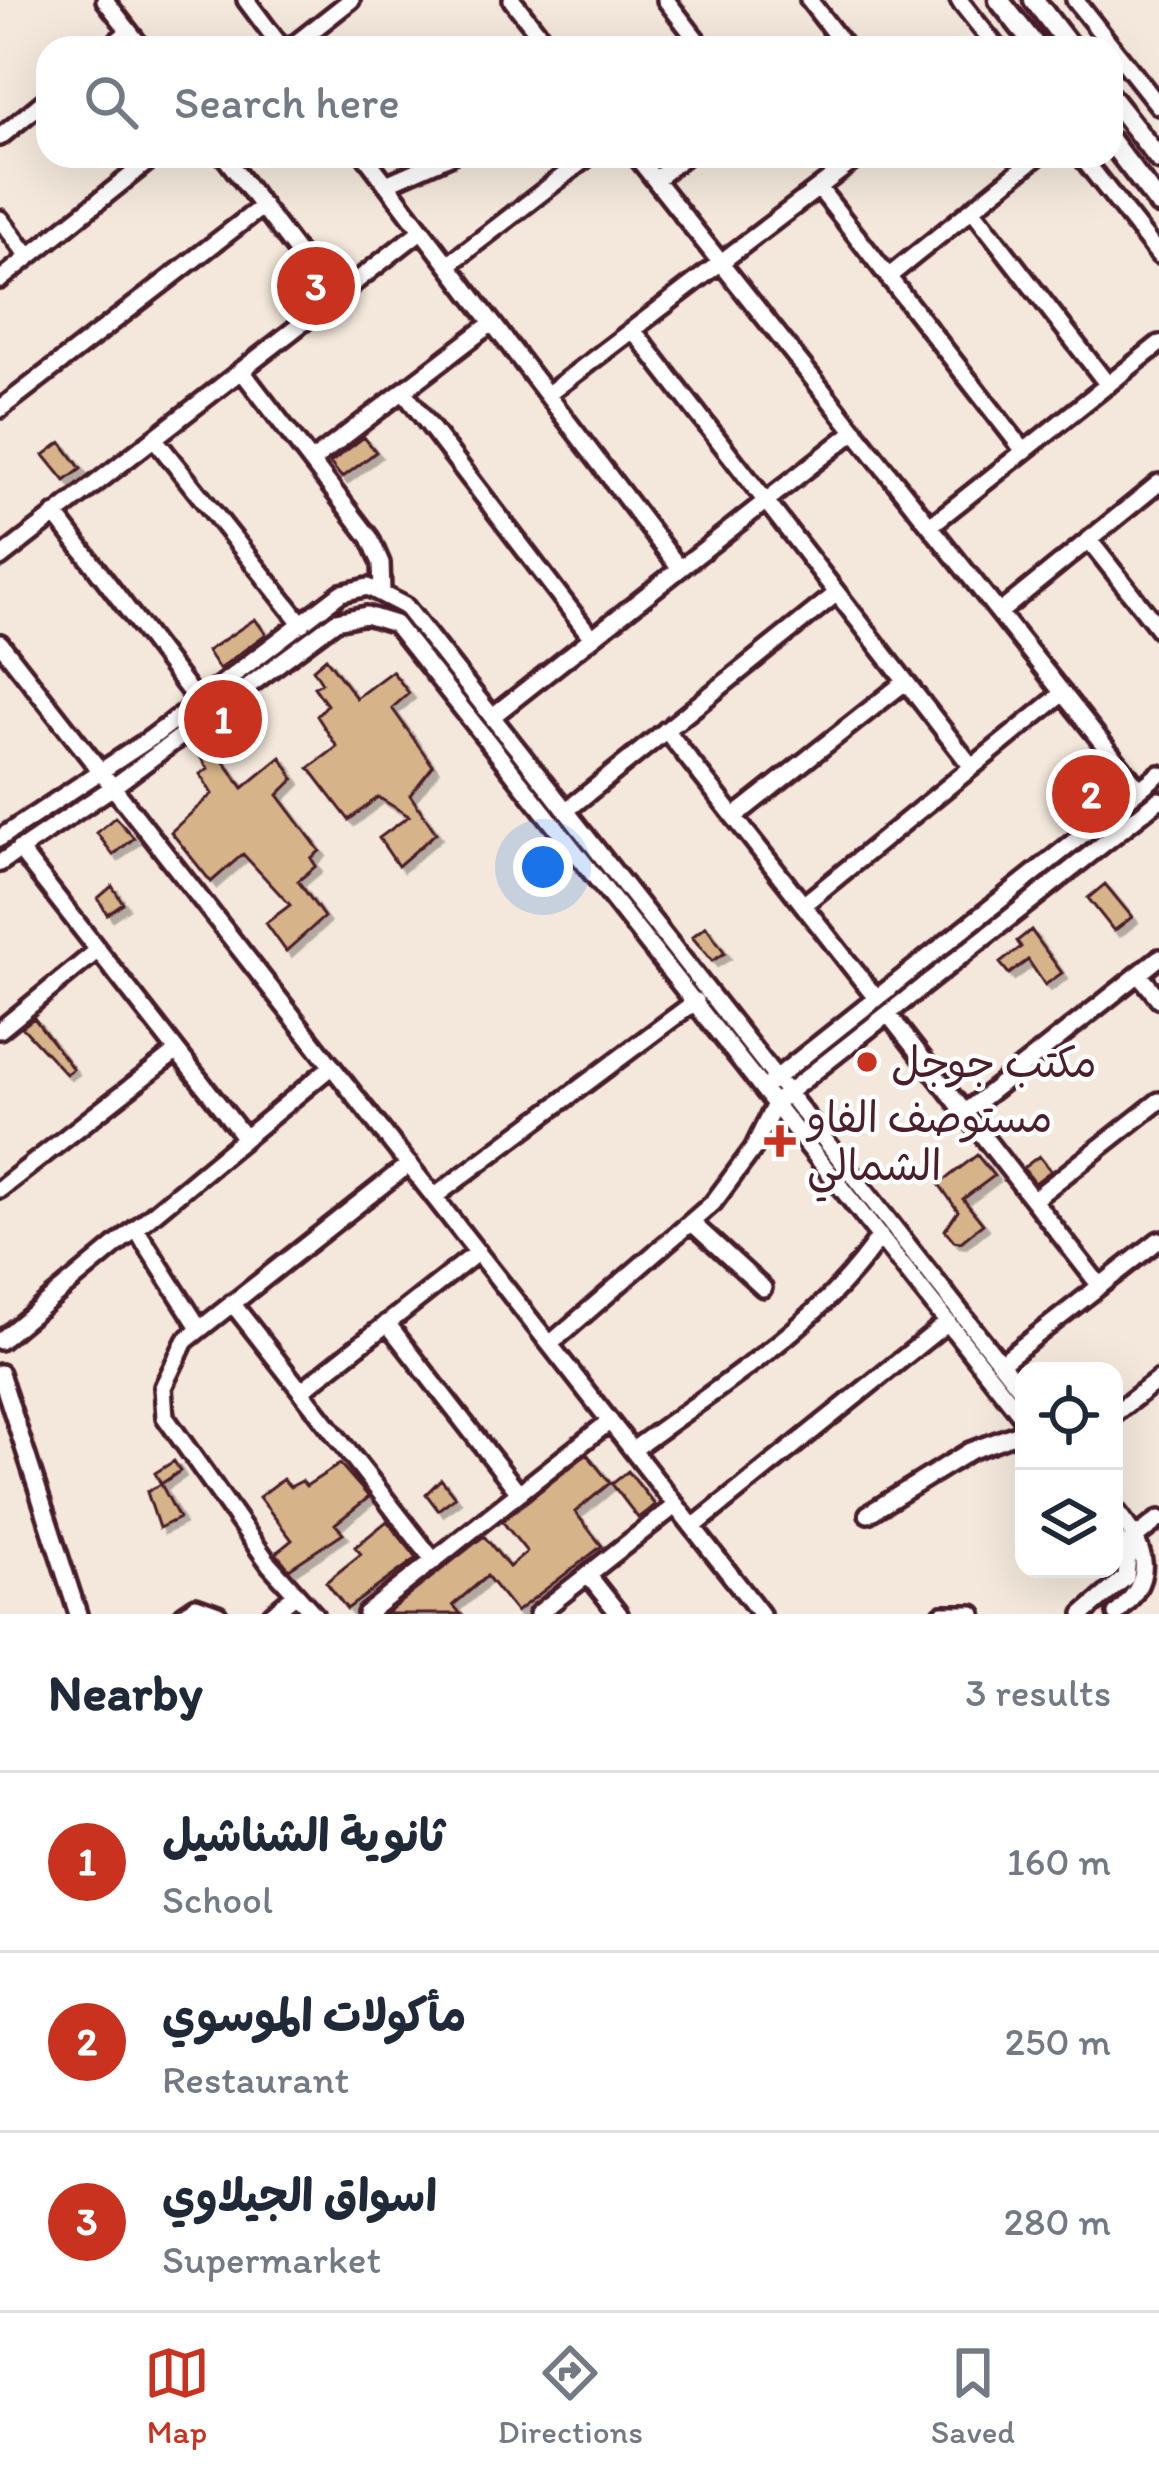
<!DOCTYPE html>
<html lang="en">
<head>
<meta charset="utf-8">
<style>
  body { margin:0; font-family:Itim,"Playpen Sans Arabic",sans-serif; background:#f6f6f7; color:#1f2937 }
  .controls { position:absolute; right:36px; bottom:36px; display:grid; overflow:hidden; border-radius:24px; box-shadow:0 12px 48px #0002 }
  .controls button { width:108px; height:108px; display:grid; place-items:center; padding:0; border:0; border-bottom:3px solid #e0e1e3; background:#fff; color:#1f2937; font:60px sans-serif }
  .you { position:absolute; left:543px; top:867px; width:42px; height:42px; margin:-30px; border:9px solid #fff; border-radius:50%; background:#1a73e8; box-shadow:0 0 0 18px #1a73e833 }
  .badge { display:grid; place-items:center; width:78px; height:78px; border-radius:50%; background:#c8321e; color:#fff; font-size:39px; font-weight:700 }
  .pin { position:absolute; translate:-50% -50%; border:6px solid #fff; box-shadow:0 3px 12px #0006 }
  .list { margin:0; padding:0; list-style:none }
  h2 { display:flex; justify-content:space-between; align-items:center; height:156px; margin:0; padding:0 48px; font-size:51px }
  h2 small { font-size:39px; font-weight:400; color:#747a83 }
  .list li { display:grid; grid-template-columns:78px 1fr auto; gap:36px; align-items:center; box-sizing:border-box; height:180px; padding:0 48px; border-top:3px solid #e0e1e3 }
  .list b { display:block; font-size:45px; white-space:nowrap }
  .list p { margin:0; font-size:39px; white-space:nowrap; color:#747a83 }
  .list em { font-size:39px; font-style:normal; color:#747a83 }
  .icon { flex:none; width:66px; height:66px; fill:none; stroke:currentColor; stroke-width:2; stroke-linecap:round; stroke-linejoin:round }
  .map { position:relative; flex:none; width:1159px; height:1614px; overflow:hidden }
  .search { position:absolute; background:#fff; box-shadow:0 12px 48px #0002; left:36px; right:36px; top:36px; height:132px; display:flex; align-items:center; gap:30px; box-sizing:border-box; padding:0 42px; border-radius:36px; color:#747a83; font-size:45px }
  .sheet { height:696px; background:#fff }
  nav { display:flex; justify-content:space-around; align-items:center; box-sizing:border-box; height:168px; border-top:3px solid #e0e1e3; background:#fff; font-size:33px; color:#747a83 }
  nav a { display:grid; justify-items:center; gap:6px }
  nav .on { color:#c8321e }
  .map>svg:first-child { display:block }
</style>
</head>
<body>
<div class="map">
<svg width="1159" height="1614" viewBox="0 0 1159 1614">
  <defs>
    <filter id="shadow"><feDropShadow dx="5.5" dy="5.5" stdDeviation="0" flood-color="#0004"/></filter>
  </defs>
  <rect width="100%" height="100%" fill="#f3e8db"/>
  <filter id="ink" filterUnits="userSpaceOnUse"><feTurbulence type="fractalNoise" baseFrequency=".00833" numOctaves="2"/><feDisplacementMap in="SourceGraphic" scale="24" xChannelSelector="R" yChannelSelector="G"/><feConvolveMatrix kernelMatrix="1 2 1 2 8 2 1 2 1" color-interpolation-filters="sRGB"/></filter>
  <g filter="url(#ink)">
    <path fill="#d6b388" stroke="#4a1f2b" stroke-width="3" filter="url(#shadow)" d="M364 437 376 452 342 478 330 463Z
      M61 442 81 469 65 481 44 455Z
      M255 619 266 634 219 669 207 651Z
      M326 658 356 698 392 671 409 693 392 708 433 766 410 795 436 833 398 866 379 838 409 816 378 797 349 820 309 768 337 747 317 716 327 705 314 687 322 683 313 669Z
      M212 745 243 788 281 757 294 779 278 795 320 851 311 858 316 866 298 881 324 917 286 951 266 923 290 905 243 854 211 882 171 832 212 794 200 774 208 769 199 755Z
      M115 817 134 838 113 855 97 833Z
      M1105 884 1132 917 1114 931 1088 898Z
      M112 886 123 903 107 914 98 898Z
      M706 926 725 953 712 961 692 937Z
      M1031 930 1062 973 1045 985 1028 960 1009 974 1000 963 1021 947 1017 941Z
      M34 1018 73 1069 66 1074 22 1027Z
      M977 1155 994 1176 963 1199 983 1224 961 1242 954 1241 945 1230 958 1211 939 1184Z
      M1039 1156 1051 1171 1035 1183 1023 1168Z
      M587 1454 610 1483 575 1512 602 1546 516 1612 487 1576 453 1605 461 1614H385L484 1536 509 1567 527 1552 502 1521Z
      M174 1461 180 1471 161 1484 155 1473Z
      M340 1464 369 1497 335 1524 343 1533 289 1569 276 1553 292 1540 259 1497 283 1479 290 1487 302 1481 306 1486Z
      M628 1471 655 1505 638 1518 612 1484Z
      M441 1479 455 1497 438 1510 426 1494Z
      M161 1484 179 1518 159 1528 147 1492Z
      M387 1521 417 1558 347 1609 326 1582 361 1554 355 1547Z"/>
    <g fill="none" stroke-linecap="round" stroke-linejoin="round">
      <g stroke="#4a1f2b" stroke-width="24">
        <path id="minor" d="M105 0 142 48
          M246 0 282 48
          M512 0 550 48
          M666 0 703 48
          M809 0 846 48
          M959 0 997 48
          M1075 0 1159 106
          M109 48 129 31
          M290 48 351 0
          M0 137 48 98
          M224 156 333 299
          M365 156 680 569
          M636 156 1139 789
          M1081 156 1159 255
          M655 180 685 156
          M386 184 450 156
          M819 188 1024 451
          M972 209 1108 385
          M0 219 29 257
          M448 265 589 156
          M888 277 1038 156
          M0 280 155 156
          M633 330 972 767
          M241 370 370 538 381 563 382 591
          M403 391 592 638
          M547 395 860 156
          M0 409 263 206
          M154 438 302 624
          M312 461 492 323
          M55 514 198 702
          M930 526 1159 344
          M1089 540 1159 629
          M0 558 422 230
          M999 613 1159 483
          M0 643 761 1614
          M494 715 855 431
          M666 730 876 998
          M567 810 837 593
          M734 817 905 682
          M0 838 151 738 341 593 368 587 405 606 1024 1393
          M19 849 245 1138
          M0 863 113 787 336 621 366 615 395 624 1024 1419
          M803 905 1063 693
          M1139 974 1159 999
          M888 1014 1100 1286
          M0 1030 98 950
          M771 1082 1159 774
          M965 1112 1159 958
          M0 1189 177 1051
          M434 1197 696 1001
          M1033 1200 1159 1101
          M691 1222 763 1288
          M136 1229 200 1329
          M232 1303 434 1561
          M387 1323 519 1493
          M0 1341 332 1066
          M550 1344 713 1203 753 1149 776 1102 1159 800
          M1001 1363 1159 1240
          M0 1373 78 1614
          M301 1391 478 1252
          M1114 1414 1159 1379
          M633 1450C720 1385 819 1327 880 1236
          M1114 1508C1146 1548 1159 1576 1116 1614
          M868 1514 970 1451 1024 1431
          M693 1527 948 1322
          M1131 1541 1159 1519
          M588 1575 619 1614
          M184 1614 196 1606 218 1614
          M272 1614 296 1594
          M314 1614 270 1565 165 1417 163 1387 185 1341 409 1164
          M366 1614 610 1421
          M538 1614 676 1505
          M942 1614H973
          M1083 1614 1126 1577 1128 1555 1114 1534"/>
      </g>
      <g stroke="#4a1f2b" stroke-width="27">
        <path id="major" d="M999 0 1037 48
          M1034 0 1071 48
          M1111 98 1159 159
          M1111 142 1159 204"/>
      </g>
      <use href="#minor" stroke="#fff" stroke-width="15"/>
      <use href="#major" stroke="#fff" stroke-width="18"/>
    </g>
  </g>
  <g fill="#c8321e" stroke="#fff" stroke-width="4.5">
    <circle cx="867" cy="1062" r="12"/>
    <path d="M774 1123h12v12h12v12h-12v12h-12v-12h-12v-12h12z"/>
  </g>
  <g text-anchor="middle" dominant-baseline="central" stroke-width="9" stroke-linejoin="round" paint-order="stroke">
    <g font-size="42" fill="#4a1f2b" stroke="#fff" text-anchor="start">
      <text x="891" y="1062">مكتب جوجل</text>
      <text x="807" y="1117">مستوصف الفاو<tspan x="807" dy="48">الشمالي</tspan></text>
    </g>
  </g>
</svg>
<div class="controls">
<button><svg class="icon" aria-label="locate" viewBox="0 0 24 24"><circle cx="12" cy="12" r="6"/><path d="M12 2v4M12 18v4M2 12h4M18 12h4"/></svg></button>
<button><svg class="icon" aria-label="layers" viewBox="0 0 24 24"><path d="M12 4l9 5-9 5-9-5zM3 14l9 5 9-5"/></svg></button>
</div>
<div class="you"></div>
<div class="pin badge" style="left:223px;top:719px">1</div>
<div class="pin badge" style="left:1091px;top:794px">2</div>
<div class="pin badge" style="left:316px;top:286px">3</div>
<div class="search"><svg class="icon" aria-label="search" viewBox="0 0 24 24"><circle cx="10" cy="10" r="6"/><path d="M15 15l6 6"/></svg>Search here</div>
</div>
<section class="sheet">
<h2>Nearby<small>3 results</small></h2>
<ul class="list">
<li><span class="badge">1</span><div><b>ثانوية الشناشيل</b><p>School</p></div><em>160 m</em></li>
<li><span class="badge">2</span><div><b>مأكولات الموسوي</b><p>Restaurant</p></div><em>250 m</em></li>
<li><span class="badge">3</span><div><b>اسواق الجيلاوي</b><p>Supermarket</p></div><em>280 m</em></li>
</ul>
</section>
<nav>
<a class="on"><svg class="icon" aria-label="map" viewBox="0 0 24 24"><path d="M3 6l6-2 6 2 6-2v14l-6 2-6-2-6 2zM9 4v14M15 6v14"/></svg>Map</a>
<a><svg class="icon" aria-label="directions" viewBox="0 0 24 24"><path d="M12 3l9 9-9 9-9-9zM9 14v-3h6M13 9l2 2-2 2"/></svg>Directions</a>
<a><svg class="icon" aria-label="saved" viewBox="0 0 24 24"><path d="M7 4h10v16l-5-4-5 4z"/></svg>Saved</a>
</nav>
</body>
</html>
